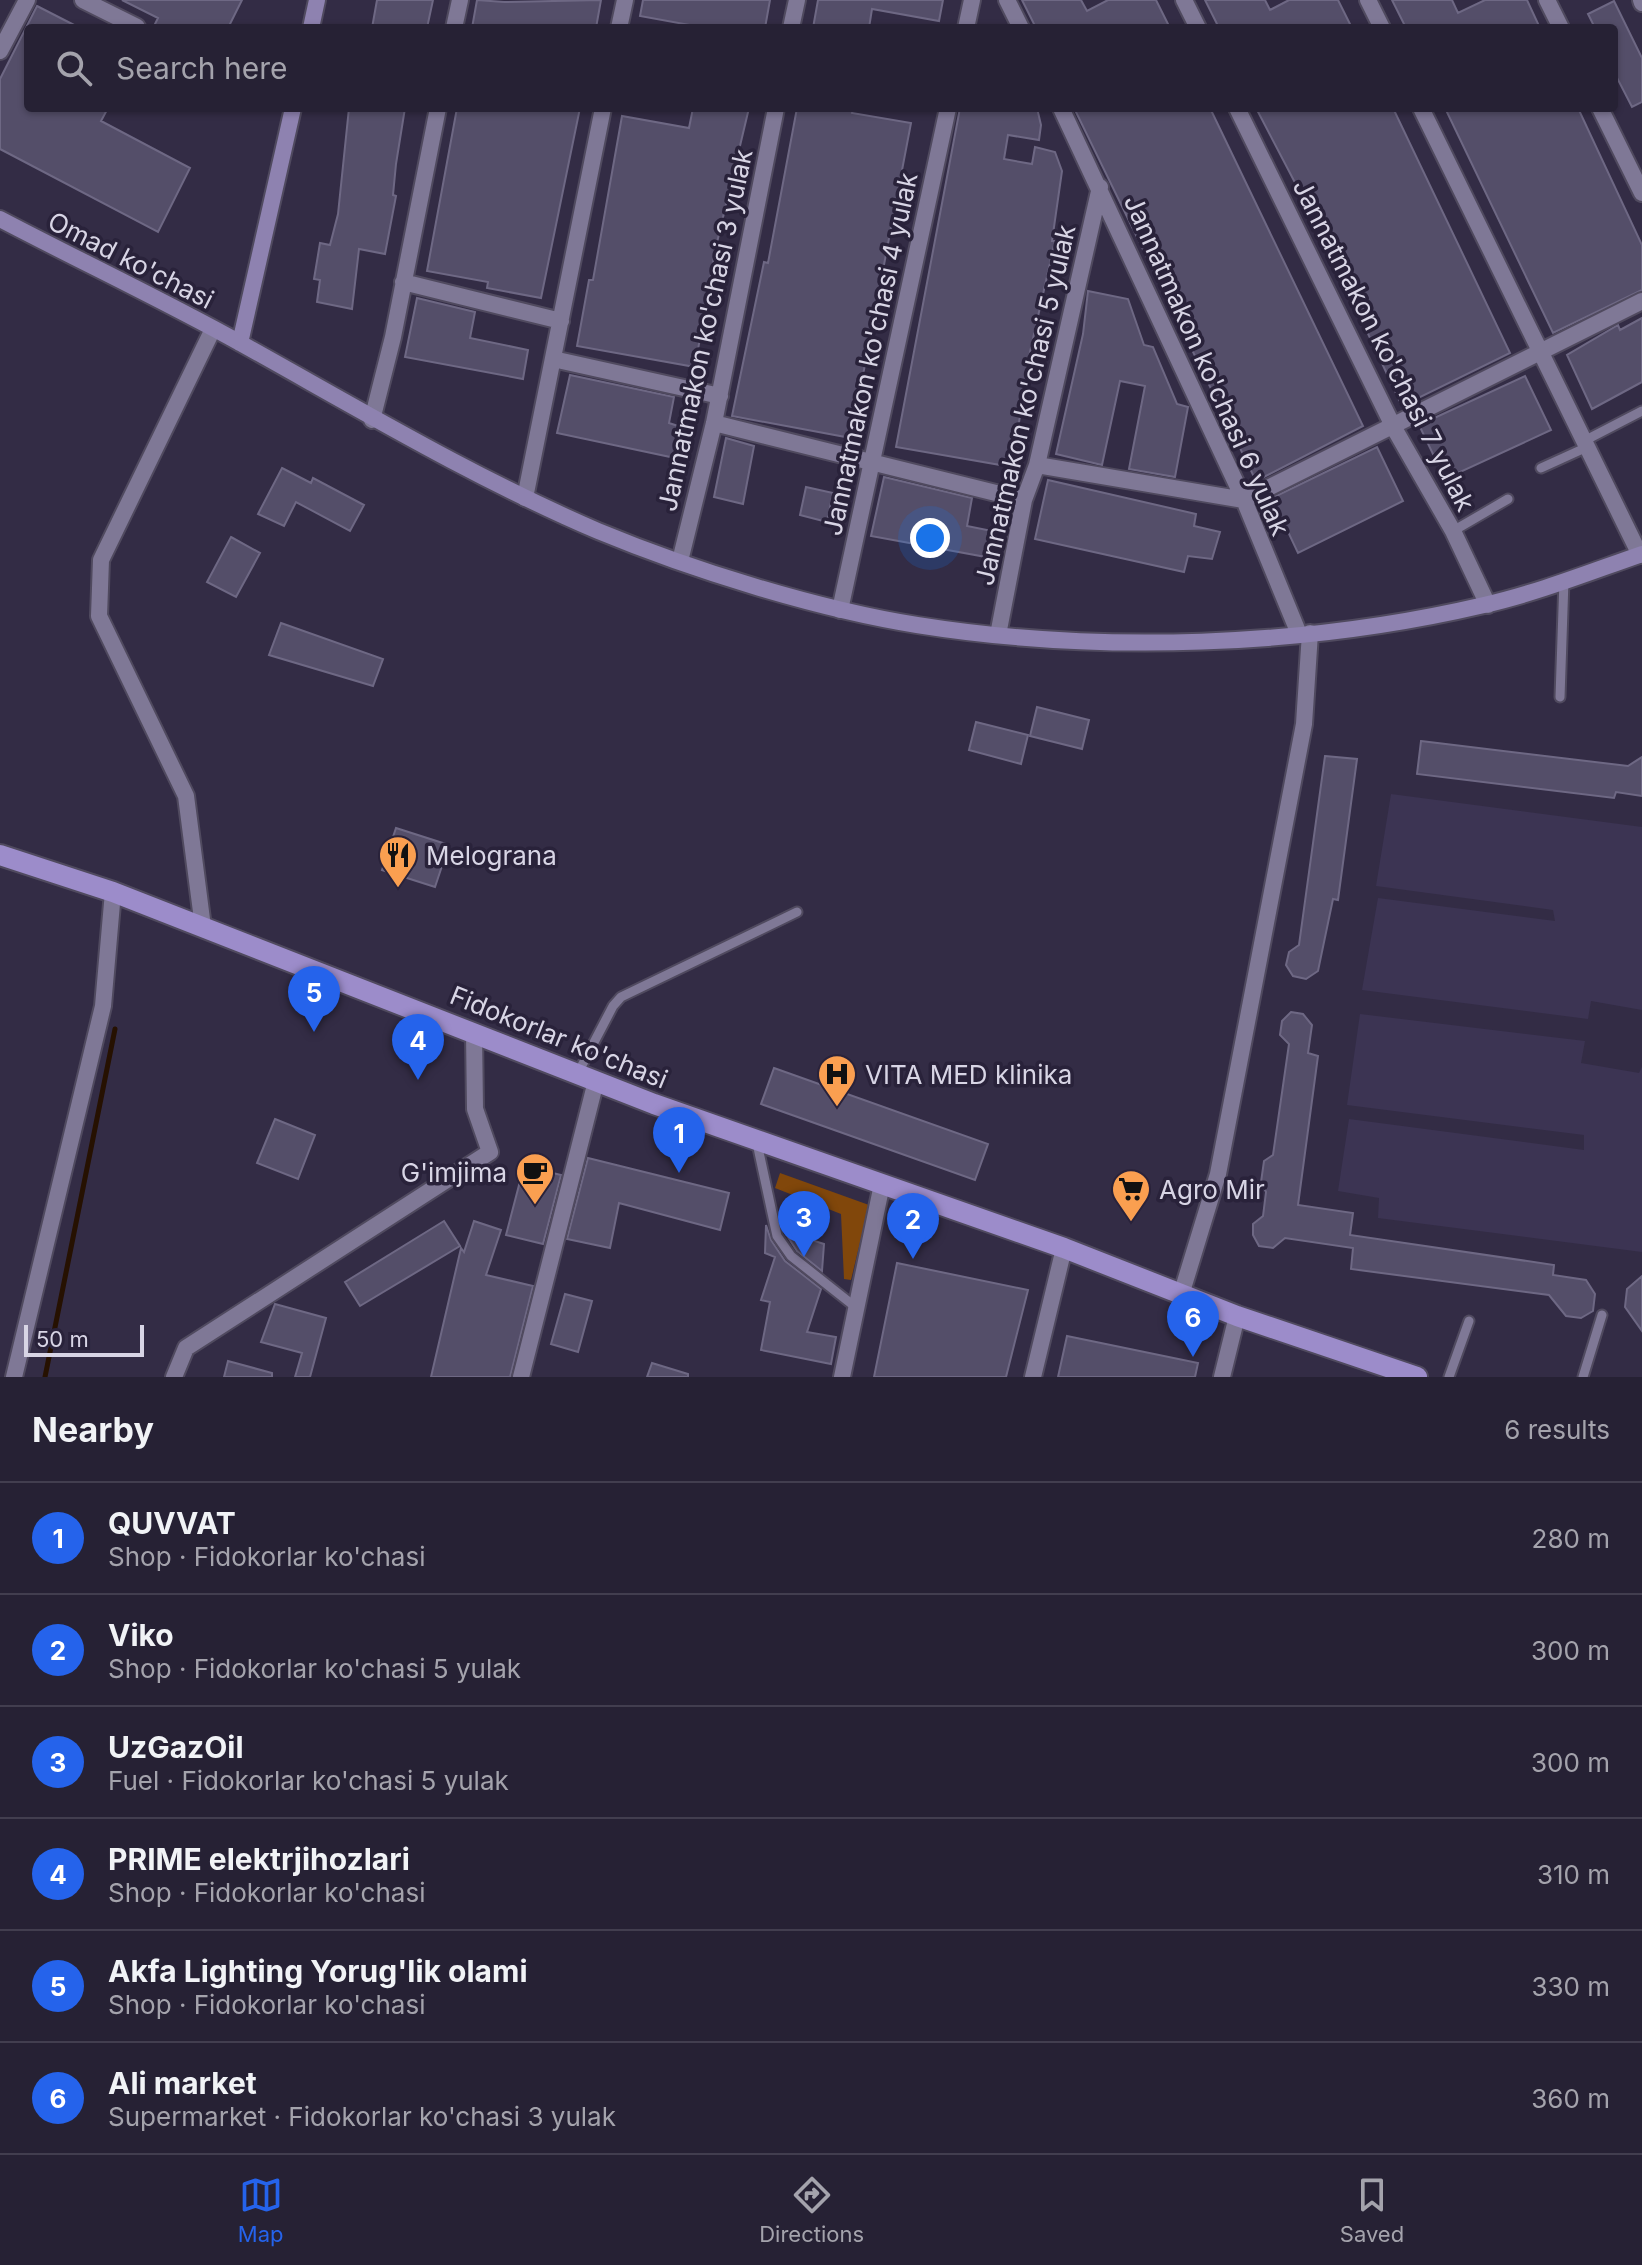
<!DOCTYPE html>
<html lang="en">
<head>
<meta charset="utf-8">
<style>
  body { margin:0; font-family:Inter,sans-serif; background:#322e40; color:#f1f3f6 }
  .scale { position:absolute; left:24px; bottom:20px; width:120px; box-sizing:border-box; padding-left:8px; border:4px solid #d8d5e5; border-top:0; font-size:22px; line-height:28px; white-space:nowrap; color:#d8d5e5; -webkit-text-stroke:6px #29223a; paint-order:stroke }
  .you { position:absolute; left:930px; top:538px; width:28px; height:28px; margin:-20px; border:6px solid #fff; border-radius:50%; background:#1a73e8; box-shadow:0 0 0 12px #1a73e833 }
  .badge { display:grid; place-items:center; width:52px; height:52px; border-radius:50%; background:#2563eb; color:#fff; font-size:26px; font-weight:700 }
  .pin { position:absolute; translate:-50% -66px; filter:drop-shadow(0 2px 4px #0008) }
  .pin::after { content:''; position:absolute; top:42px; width:28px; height:24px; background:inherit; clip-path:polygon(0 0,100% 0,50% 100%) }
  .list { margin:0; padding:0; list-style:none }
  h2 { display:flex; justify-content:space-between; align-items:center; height:104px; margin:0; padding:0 32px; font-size:34px }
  h2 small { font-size:26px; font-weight:400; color:#a4a3ac }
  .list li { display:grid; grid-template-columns:52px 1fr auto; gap:24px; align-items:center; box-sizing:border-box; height:112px; padding:0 32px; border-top:2px solid #423e4f }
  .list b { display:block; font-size:30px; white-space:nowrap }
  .list p { margin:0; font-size:26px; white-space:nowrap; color:#a4a3ac }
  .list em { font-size:26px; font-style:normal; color:#a4a3ac }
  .icon { flex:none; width:44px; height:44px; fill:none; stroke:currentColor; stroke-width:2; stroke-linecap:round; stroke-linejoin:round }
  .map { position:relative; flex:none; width:1642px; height:1377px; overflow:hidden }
  .search { position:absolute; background:#262134; box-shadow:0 2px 6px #0004; left:24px; right:24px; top:24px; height:88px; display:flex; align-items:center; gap:20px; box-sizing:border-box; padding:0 28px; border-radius:8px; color:#a4a3ac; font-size:30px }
  .sheet { height:776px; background:#262134 }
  nav { display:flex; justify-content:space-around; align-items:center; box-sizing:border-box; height:112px; border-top:2px solid #423e4f; background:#262134; font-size:22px; color:#a4a3ac }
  nav a { display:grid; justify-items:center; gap:4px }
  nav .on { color:#2563eb }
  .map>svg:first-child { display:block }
</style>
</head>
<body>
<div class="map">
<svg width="1642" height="1377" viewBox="0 0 1642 1377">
  <rect width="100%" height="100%" fill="#332c45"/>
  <path fill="#3c3453" d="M1391 794 1642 827V1010L1591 1001 1588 1019 1362 990 1378 898 1555 921 1553 910 1376 886Z
    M1360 1014 1585 1041 1581 1063 1639 1073 1642 1067V1252L1378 1218 1379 1198 1338 1191 1349 1119 1584 1150V1135L1347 1105Z"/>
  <path fill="#81470b" d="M780 1173 869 1205 851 1280 844 1279 841 1214 775 1188Z"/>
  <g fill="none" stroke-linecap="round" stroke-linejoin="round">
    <path stroke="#261101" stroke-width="5" d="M45 1377 115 1029"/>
  </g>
  <path fill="#544e69" stroke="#6e6884" stroke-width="2" d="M122 0H242L228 28H153L158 18Z
    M377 0H433L427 28H372Z
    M477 0 504 2 601 0 596 28H472Z
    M643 0H770L765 28H706L640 16Z
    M818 0H943L939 21 872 9 869 28H813Z
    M1022 0H1081L1087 11 1108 0H1156L1170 28H1036Z
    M1205 0H1265L1270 10 1289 0H1338L1352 28H1219Z
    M1392 0H1452L1458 13 1485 0H1527L1540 28H1406Z
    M1614 1 1642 58V102L1632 107 1614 72V28H1595L1588 14Z
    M37 6 80 28H28V108H108L101 121 190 168 158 232 0 149V79Z
    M349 108H405L396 164 393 195 396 196 385 254 359 249 352 309 317 302 320 280 314 279 320 243 330 245 338 214Z
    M457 108H580L541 298 487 288 488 282 427 271Z
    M693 108H749L715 251 695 367 577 346 589 280H593L622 116 689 128Z
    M797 108H853L852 113 911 123 851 438 732 416 764 262 768 263Z
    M960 108H1037L1041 125 1039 140 1008 135 1004 159 1032 164 1035 147 1055 152 1062 171 1052 241H1055L1030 352 1012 467 896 447Z
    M1074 108H1210L1363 426 1256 481Z
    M1256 108H1393L1510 353 1402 406 1314 219Z
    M1445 108H1578L1642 245V290L1553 333Z
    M1088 291 1128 299 1144 345 1153 347 1177 404 1188 407 1175 477 1129 469 1145 386 1120 381 1102 465 1056 454 1083 334Z
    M417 298 475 312 470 338 528 350 523 379 405 357Z
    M1642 318V382L1592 409 1567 355 1618 325 1620 330Z
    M570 375 674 397 669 423 681 427 675 458 557 433Z
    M1525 376 1551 430 1445 479 1419 425Z
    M726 438 754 446 743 504 714 497Z
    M1377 447 1403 501 1298 553 1272 498Z
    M282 468 311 483 313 478 364 505 350 531 296 502 284 526 258 514Z
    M884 477 972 498 967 526 992 531 986 557 871 536Z
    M1048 480 1196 514 1194 526 1220 532 1212 559 1188 556 1184 572 1035 539Z
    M806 487 833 493 827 522 800 515Z
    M231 537 260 553 236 597 207 582Z
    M281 623 383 659 373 686 269 655Z
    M1037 707 1089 720 1082 749 1030 736Z
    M976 722 1028 735 1021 764 969 750Z
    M1421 741 1628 766 1642 757V796L1616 792 1614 798 1417 774Z
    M1325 756 1357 759 1338 900 1333 899 1318 971 1306 979 1293 976 1286 965 1289 952 1299 945Z
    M396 828 449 845 435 887 382 870Z
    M1291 1012 1303 1014 1312 1025 1308 1053 1318 1056 1298 1205 1353 1213 1350 1235 1554 1265 1553 1275 1586 1280 1595 1294 1593 1311 1581 1318 1566 1316 1549 1295 1351 1269 1353 1248 1285 1238 1273 1248 1259 1246 1253 1235V1224L1263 1216 1266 1192 1261 1182 1264 1161 1273 1155 1289 1044 1280 1035 1282 1021Z
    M774 1068 988 1144 975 1180 761 1104Z
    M275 1119 315 1135 298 1179 257 1163Z
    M588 1158 729 1193 720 1230 619 1203 610 1248 567 1239Z
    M524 1166 561 1175 543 1244 506 1235Z
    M444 1221 460 1246 360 1306 345 1282Z
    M474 1221 501 1230 486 1275 533 1286 510 1377H431L461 1248 464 1252Z
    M766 1225 771 1240 785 1261 821 1289 807 1332 836 1337 831 1364 761 1350 770 1302 761 1300 775 1257 765 1253Z
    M784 1231 824 1244 822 1271 797 1251Z
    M897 1263 1028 1290 1006 1377H874Z
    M1642 1276V1331L1625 1307 1627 1289Z
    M565 1294 592 1301 578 1352 551 1344Z
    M275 1304 326 1318 310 1377H295L302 1353 261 1342Z
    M1067 1336 1198 1363 1195 1377H1058Z
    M228 1361 272 1373V1377H224Z
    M652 1363 688 1374V1377H647Z"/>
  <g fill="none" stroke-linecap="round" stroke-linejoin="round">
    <g stroke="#504a5f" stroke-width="13">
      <path id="lane" d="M1582 442 1642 411
        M1541 468 1585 448
        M1453 531 1508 499
        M1560 697 1564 580
        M578 1073 613 1006 621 997 797 912
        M757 1143 777 1236 791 1256 858 1309
        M1449 1377 1469 1321
        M1583 1377 1602 1315"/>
    </g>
    <g stroke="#504a5f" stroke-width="20">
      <path id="street" d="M83 0 137 27
        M1007 0 1021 28
        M1184 0 1198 28
        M1368 0 1382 28
        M1547 0 1561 28
        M1641 0 1642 3
        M454 28 460 0
        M619 28 625 0
        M791 28 797 0
        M966 28 972 0
        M0 51 27 0
        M1061 108 1244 500 1299 634
        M1237 108 1394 428 1453 531 1488 605
        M1421 108 1640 555
        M1600 108 1642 193
        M403 282 561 321
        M553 359 720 396
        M372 420 393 337 438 108
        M714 423 1024 500
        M1037 465 1244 500 1642 301
        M525 498 603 108
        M680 561 714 423 776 108
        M840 610 948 108
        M998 635 1024 500 1037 465 1100 187
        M203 927 186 796 99 616 101 560 213 329
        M1181 1295 1218 1174 1304 724 1310 633
        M14 1377 103 1006 113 892
        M174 1377 186 1348 490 1152 475 1109 474 1032
        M521 1377 596 1081
        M842 1377 882 1184
        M1033 1377 1064 1248
        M1222 1377 1237 1316"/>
    </g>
    <g stroke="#504a5f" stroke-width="20">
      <path id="secondary" d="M311 28 317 0
        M0 219C80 261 163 300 242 344 359 409 474 478 598 531 692 570 817 609 917 625 1099 654 1305 647 1484 605 1537 593 1590 572 1642 554
        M240 343 293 108"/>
    </g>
    <g stroke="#504a5f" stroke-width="24">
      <path id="primary" d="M0 855 113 892 654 1104 1064 1248 1237 1316 1417 1377"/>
    </g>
    <use href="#lane" stroke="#7f7896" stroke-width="9"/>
    <use href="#street" stroke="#7f7896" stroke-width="16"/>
    <use href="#secondary" stroke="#8e82b0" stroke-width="16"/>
    <use href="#primary" stroke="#9c8cca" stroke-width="20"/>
  </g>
  <defs>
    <g id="restaurant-pin" transform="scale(2)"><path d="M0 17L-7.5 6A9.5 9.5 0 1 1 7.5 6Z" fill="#fa9f50" stroke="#29223a"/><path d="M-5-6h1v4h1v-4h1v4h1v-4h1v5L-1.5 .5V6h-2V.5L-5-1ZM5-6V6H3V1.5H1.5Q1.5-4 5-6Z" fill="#111"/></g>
    <g id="hospital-pin" transform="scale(2)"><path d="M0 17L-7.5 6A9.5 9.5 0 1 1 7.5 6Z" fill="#fa9f50" stroke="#29223a"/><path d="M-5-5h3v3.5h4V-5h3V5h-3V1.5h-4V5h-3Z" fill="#111"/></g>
    <g id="cafe-pin" transform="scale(2)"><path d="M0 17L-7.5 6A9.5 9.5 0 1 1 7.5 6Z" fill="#fa9f50" stroke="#29223a"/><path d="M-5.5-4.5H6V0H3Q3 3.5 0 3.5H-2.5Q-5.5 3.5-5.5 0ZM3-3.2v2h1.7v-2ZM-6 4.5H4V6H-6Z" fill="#111"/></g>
    <g id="supermarket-pin" transform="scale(2)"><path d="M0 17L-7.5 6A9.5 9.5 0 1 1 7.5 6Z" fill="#fa9f50" stroke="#29223a"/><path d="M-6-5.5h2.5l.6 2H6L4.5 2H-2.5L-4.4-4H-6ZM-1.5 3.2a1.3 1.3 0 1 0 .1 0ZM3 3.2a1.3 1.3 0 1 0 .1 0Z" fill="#111"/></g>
  </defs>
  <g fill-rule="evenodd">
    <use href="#restaurant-pin" x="398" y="855"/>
    <use href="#hospital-pin" x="837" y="1074"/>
    <use href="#cafe-pin" x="535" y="1172"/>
    <use href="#supermarket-pin" x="1131" y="1189"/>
  </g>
  <g text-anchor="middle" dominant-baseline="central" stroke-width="7" stroke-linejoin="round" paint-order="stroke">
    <g font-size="26" fill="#d8d5e5" stroke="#29223a">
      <text transform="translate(131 260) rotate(27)">Omad ko'chasi</text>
      <text transform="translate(705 330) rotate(-78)">Jannatmakon ko'chasi 3 yulak</text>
      <text transform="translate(1384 345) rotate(63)">Jannatmakon ko'chasi 7 yulak</text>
      <text transform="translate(870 354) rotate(-78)">Jannatmakon ko'chasi 4 yulak</text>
      <text transform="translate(1207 365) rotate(66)">Jannatmakon ko'chasi 6 yulak</text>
      <text transform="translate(1025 405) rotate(-77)">Jannatmakon ko'chasi 5 yulak</text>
      <text transform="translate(559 1037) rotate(22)">Fidokorlar ko'chasi</text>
    </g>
    <g font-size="26" fill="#d8d5e5" stroke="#29223a" text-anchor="start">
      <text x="426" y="855">Melograna</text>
      <text x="865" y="1074">VITA MED klinika</text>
      <text x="507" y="1172" text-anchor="end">G'imjima</text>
      <text x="1159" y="1189">Agro Mir</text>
    </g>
  </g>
</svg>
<div class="scale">50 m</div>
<div class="you"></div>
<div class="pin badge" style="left:679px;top:1173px">1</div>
<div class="pin badge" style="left:913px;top:1259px">2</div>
<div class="pin badge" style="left:804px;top:1257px">3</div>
<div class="pin badge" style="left:418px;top:1080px">4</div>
<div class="pin badge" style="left:314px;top:1032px">5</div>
<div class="pin badge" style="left:1193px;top:1357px">6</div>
<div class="search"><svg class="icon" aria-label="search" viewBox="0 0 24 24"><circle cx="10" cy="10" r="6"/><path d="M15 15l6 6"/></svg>Search here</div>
</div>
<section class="sheet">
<h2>Nearby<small>6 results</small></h2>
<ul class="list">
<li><span class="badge">1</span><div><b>QUVVAT</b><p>Shop · Fidokorlar ko'chasi</p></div><em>280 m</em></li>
<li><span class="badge">2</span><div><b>Viko</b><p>Shop · Fidokorlar ko'chasi 5 yulak</p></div><em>300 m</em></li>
<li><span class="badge">3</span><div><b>UzGazOil</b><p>Fuel · Fidokorlar ko'chasi 5 yulak</p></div><em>300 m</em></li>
<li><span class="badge">4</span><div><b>PRIME elektrjihozlari</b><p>Shop · Fidokorlar ko'chasi</p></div><em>310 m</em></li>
<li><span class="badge">5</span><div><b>Akfa Lighting Yorug'lik olami</b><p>Shop · Fidokorlar ko'chasi</p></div><em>330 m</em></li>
<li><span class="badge">6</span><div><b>Ali market</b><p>Supermarket · Fidokorlar ko'chasi 3 yulak</p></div><em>360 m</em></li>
</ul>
</section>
<nav>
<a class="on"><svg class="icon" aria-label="map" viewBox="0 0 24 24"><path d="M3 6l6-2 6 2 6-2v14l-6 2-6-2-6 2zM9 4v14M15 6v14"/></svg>Map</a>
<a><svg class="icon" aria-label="directions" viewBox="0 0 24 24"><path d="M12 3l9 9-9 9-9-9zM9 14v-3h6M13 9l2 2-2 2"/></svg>Directions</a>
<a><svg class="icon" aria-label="saved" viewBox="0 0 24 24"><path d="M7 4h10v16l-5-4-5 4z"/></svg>Saved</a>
</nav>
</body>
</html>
